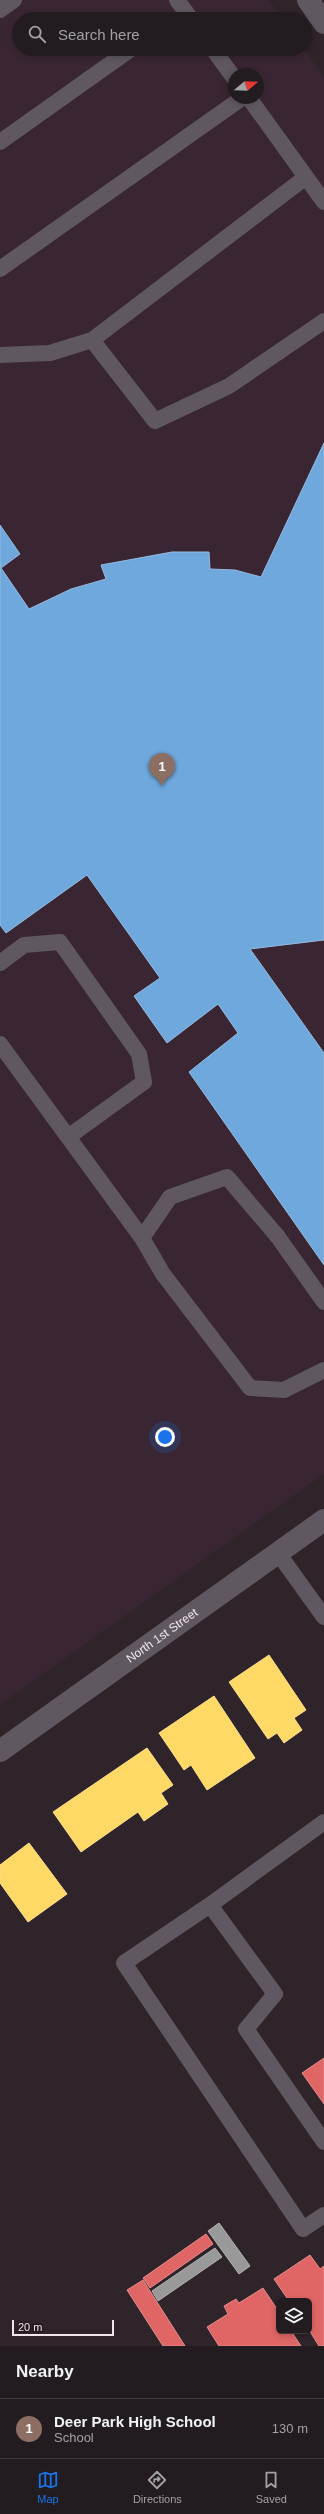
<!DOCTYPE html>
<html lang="en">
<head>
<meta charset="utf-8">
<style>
  body { margin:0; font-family:Arial,sans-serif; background:#2a2429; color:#f1f3f6 }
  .controls { position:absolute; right:12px; bottom:12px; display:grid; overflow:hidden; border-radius:6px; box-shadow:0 2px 6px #0003 }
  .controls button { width:36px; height:36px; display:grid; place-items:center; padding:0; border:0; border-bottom:1px solid #3f393e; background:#221b20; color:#f1f3f6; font:20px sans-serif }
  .compass { position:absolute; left:228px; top:68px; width:36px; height:36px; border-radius:50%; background:#221b20; box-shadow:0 2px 6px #0003; rotate:71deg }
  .scale { position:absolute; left:12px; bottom:10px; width:102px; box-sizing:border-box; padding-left:4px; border:2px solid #f1e6ec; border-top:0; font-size:11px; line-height:14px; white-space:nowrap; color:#f1e6ec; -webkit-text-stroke:3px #271721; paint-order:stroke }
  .you { position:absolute; left:165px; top:1437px; width:14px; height:14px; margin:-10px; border:3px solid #fff; border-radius:50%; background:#1a73e8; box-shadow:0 0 0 6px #1a73e833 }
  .badge { display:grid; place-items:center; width:26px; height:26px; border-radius:50%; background:#1a73e8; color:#fff; font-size:13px; font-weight:700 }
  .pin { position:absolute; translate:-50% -33px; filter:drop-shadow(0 1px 2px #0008) }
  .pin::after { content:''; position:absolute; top:21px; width:14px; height:12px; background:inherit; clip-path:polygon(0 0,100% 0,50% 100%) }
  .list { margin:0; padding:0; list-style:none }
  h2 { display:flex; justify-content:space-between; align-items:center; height:52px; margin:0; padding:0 16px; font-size:17px }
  h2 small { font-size:13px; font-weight:400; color:#a2a1a5 }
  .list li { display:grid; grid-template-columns:26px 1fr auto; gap:12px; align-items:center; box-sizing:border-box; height:60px; padding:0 16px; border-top:1px solid #3f393e }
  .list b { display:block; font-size:15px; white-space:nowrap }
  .list p { margin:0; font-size:13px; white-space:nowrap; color:#a2a1a5 }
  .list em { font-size:13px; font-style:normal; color:#a2a1a5 }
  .icon { flex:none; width:22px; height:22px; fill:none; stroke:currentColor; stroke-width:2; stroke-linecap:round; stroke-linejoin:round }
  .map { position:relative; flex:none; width:324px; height:2346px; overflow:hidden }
  .search { position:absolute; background:#221b20; box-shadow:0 2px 6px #0003; left:12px; right:12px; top:12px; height:44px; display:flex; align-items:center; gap:10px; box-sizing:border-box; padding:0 14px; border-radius:22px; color:#a2a1a5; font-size:15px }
  .sheet { height:112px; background:#221b20 }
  nav { display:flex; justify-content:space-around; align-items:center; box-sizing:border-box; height:56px; border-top:1px solid #3f393e; background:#221b20; font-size:11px; color:#a2a1a5 }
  nav a { display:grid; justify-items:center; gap:2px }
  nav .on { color:#1a73e8 }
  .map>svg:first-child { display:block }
</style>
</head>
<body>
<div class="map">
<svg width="324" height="2346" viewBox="0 0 324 2346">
  <rect width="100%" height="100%" fill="#2e242a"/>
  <path fill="#3a2633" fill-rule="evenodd" d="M0 0H269L282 19H19V49H304L324 77V1474L0 1705ZM234 74H258V98H234Z"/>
  <path fill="#ffd966" stroke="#fbdd8e" d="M269 1655 306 1710 294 1718 302 1730 284 1743 277 1733 268 1739 229 1682Z
    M214 1696 255 1758 207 1790 191 1765 184 1770 159 1733Z
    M147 1748 173 1785 161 1793 168 1804 144 1821 138 1812 81 1852 53 1812Z
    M29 1843 67 1894 28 1922 0 1883V1865Z"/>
  <path fill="#e06666" stroke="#e58c8e" d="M324 2058V2104L302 2073Z
    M206 2234 213 2244 150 2288 143 2278Z
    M310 2255 320 2269 324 2266V2346H319L309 2330V2301H289L274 2279Z
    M143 2280 185 2346H163L127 2290Z
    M263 2288 279 2312V2331H291L301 2346H219L207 2327 228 2314 224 2306 236 2299 239 2303Z"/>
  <path fill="#6fa8dc" stroke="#96bbe1" d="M324 443V940L250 949 324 1053V1265L189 1072 238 1033 218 1004 167 1043 134 996 160 978 87 875 6 933 0 925V525L20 554 1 568 29 609 71 589 106 579 101 565 172 552H209L210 569 235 570 261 577Z"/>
  <path fill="#999" stroke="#b3b0b2" d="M219 2223 250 2266 239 2274 208 2231Z
    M215 2248 222 2257 158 2301 152 2291Z"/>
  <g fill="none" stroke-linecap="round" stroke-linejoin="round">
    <path stroke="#5f5860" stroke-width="16" d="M177 0 191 19
      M0 10 14 0
      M213 49 234 78
      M249 98 324 202
      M0 142 131 49
      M0 269 242 98
      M92 340 306 177
      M0 355 50 353 92 340 155 421 229 386 324 321
      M0 963 24 945 60 942 139 1054 144 1082 68 1137
      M0 1044 142 1238
      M324 1302 278 1237 227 1177 170 1197 142 1238 163 1274 250 1388 284 1390 324 1370
      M278 1553 324 1617
      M324 1822 210 1905 124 1963 303 2229 324 2215
      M210 1905 275 1994 246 2029 324 2142"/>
    <g stroke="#5f5860" stroke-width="22">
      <path d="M308 0 324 23"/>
      <path id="s1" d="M0 1751 324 1520"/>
    </g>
  </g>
  <g text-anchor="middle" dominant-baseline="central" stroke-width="4" stroke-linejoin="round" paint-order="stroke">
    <g font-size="12" fill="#f1e6ec" stroke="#271721">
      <text stroke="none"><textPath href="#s1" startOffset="199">North 1st Street</textPath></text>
    </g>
  </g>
</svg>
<div class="controls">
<button><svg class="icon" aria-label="layers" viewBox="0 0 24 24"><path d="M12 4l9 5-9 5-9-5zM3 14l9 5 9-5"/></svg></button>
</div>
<svg class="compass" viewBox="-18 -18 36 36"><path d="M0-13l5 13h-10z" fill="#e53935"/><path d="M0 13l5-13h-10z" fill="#a2a1a5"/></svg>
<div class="scale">20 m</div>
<div class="you"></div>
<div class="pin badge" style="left:162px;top:786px;background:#8d6e63">1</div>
<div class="search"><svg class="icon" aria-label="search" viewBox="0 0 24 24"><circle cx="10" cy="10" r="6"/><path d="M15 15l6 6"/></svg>Search here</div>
</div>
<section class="sheet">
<h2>Nearby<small></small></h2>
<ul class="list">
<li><span class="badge" style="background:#8d6e63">1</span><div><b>Deer Park High School</b><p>School</p></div><em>130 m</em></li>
</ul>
</section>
<nav>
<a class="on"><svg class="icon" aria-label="map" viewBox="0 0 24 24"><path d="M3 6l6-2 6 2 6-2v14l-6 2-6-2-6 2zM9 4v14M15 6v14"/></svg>Map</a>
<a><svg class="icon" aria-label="directions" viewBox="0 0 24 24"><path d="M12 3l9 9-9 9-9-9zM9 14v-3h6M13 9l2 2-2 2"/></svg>Directions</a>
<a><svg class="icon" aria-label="saved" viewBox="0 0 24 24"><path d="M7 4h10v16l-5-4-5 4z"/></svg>Saved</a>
</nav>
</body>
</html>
